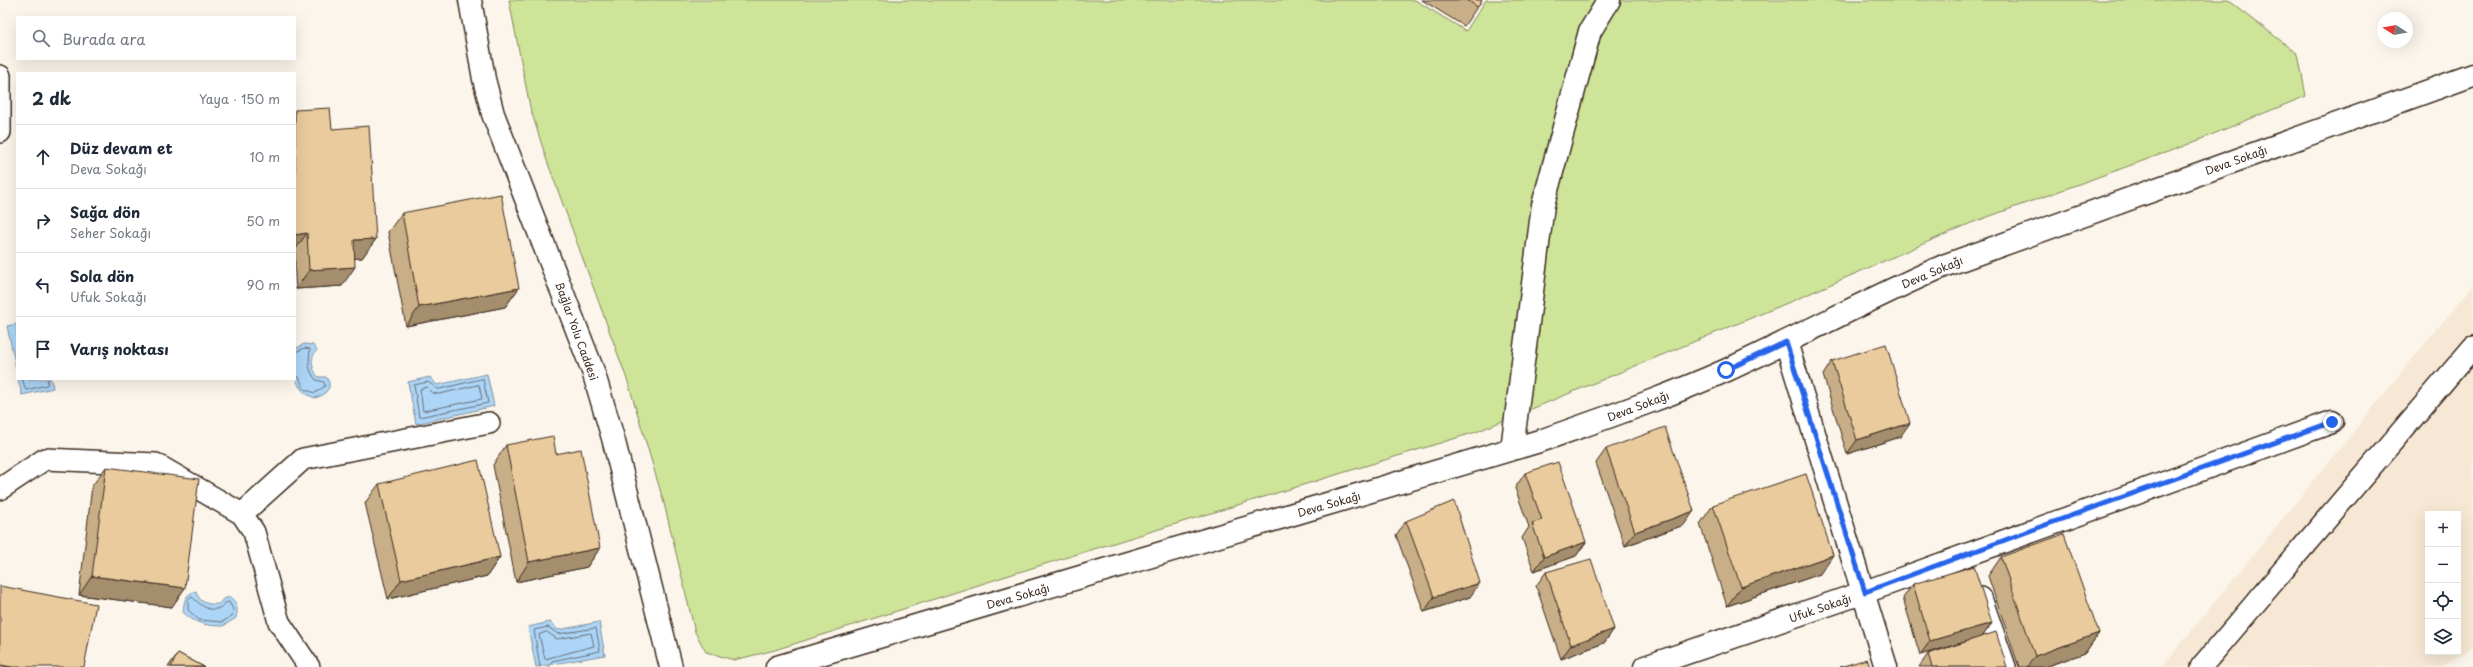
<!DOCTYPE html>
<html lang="tr">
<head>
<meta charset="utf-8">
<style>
  body { margin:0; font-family:"Playpen Sans",sans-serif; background:#f6f6f7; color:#1f2937 }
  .controls { position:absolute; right:12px; bottom:12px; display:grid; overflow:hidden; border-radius:0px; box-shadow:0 4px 16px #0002 }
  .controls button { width:36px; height:36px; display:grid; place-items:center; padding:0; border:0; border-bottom:1px solid #e0e1e3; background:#fff; color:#1f2937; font:20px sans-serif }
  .compass { position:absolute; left:2377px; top:12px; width:36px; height:36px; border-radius:50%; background:#fff; box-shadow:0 4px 16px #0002; rotate:281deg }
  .stop { position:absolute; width:12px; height:12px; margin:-9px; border:3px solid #2563eb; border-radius:50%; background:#fff }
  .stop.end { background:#2563eb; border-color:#fff; box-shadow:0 1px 4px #0008 }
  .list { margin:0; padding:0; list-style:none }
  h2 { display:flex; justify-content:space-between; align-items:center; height:52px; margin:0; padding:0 16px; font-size:17px }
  h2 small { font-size:13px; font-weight:400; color:#747a83 }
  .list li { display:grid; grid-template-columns:26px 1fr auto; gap:12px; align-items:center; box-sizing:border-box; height:64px; padding:0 16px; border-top:1px solid #e0e1e3 }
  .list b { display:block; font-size:15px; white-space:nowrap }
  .list p { margin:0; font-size:13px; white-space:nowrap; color:#747a83 }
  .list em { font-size:13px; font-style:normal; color:#747a83 }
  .icon { flex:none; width:22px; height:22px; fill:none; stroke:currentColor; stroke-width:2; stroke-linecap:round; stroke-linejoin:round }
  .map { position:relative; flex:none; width:2473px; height:667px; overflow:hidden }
  .search { position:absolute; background:#fff; box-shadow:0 4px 16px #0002; left:16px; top:16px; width:280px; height:44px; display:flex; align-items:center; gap:10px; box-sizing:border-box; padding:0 14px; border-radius:0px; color:#747a83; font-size:15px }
  .panel { position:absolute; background:#fff; box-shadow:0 4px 16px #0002; left:16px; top:72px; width:280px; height:308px; border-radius:0px }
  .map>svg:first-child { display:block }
</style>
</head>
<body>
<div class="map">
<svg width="2473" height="667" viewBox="0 0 2473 667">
  <rect width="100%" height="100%" fill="#fbf5eb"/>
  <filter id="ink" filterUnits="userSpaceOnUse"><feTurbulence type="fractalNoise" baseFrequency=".025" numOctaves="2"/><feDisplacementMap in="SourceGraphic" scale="8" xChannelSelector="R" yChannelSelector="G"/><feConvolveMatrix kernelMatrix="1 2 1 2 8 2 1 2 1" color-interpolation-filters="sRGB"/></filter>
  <g filter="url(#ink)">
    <path fill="#f6e8d4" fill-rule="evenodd" d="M2473 285V646L2443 667H2162ZM2428 514H2458V652H2428Z"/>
    <path fill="#cee499" stroke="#84875c" d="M509 0H1415L1466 31 1486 0H2228L2298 54 2306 96 2184 146 1971 223 1797 299 1476 432 1019 572 775 650 734 660 706 652 695 632 664 503 628 382 546 158 530 107Z"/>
    <path fill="#acd5f7" stroke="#7f91a0" d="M17 324V372L7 326Z
      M304 344 313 345 317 350C309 359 312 368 318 377H326L329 382V388L323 395 315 398C291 390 295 369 295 349Z
      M487 374 494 406 416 424 408 382 430 377 437 385Z
      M18 379H51L53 388 22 395Z
      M196 591C199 603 208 605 219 604L223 599 230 597C238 603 238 609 236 618L223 626C207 626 195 624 183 612 184 601 185 594 196 591Z
      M550 622 558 630 599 622 605 655 536 667 528 627Z"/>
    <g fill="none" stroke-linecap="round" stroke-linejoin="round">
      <path stroke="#686e75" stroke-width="1" d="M295 352 305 348 310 349C309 362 307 369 316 380L324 382 325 386 315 393 304 389 299 377 295 375
        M22 379 26 390 47 385 48 379
        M483 379 488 403 419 417 414 385 428 382 438 389Z
        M479 385 482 399 423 411 420 389 427 387 433 393 439 394Z
        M192 597C200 604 209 614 221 607 225 605 224 602 229 602L233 609 232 616 222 622 199 620 188 610V601Z
        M547 632 557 639 591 633 594 646 545 659 539 635Z
        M540 667 534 630 548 627 558 634 596 628 600 651 552 661 549 667"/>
      <g stroke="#3b2a1e" stroke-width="24">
        <path id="service" d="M0 76V132
          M0 489 45 459 156 464 242 514 254 532 279 622 309 667
          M242 514 303 459 489 423
          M1981 598 2005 667
          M2201 667 2473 347"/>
      </g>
      <g stroke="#3b2a1e" stroke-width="25">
        <path id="minor" d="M1786 342 1886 667
          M1512 449 1543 205 1590 31 1609 0
          M777 667 1543 440C1605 418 1667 397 1727 370 1801 336 1872 297 1946 265L2473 75
          M1645 667 1865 592 2332 422"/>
      </g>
      <g stroke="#3b2a1e" stroke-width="25">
        <path id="tertiary" d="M470 0 484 79 493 114 593 371 613 438 671 667"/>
      </g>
      <use href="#service" stroke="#fff" stroke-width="21"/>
      <use href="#minor" stroke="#fff" stroke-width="22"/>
      <use href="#tertiary" stroke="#fff" stroke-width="22"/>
    </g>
    <path fill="#c9af87" stroke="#3b2a1e" d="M1422 0H1482L1464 26Z
      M295 110 332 129 376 239 362 258H355L342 286 296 289 295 276Z
      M402 213 519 288 505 307 406 326 388 232Z
      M1832 361 1900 437 1847 454 1823 375Z
      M506 445 556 454 600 548 587 567 516 582 493 465Z
      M1606 449 1684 525 1625 546 1596 463Z
      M106 467 172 607 79 595 92 486Z
      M1525 473 1586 542 1576 556 1534 571 1522 538 1529 527 1515 488Z
      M379 484 500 557 487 576 388 599 365 503Z
      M1713 505 1820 574 1727 606 1700 524Z
      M1406 521 1470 597 1424 612 1396 535Z
      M2001 557 2099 633 2085 653 2044 667H2019L1988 576Z
      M1546 572 1614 629 1604 643 1561 659 1536 586Z
      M1913 584 1992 623 1982 637 2007 667H1919L1928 654 1973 639 1920 655 1903 598Z
      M178 653 204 667H168Z"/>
    <path fill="#a48e6e" stroke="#3b2a1e" d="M307 233 295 250V235Z
      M376 239 362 258 341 259 354 240Z
      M355 267 342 286 296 289 309 270Z
      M519 288 505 307 406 326 419 307Z
      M1910 423 1900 437 1847 454 1857 440Z
      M1694 511 1684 525 1625 546 1635 532Z
      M1586 542 1576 556 1534 571 1544 557Z
      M600 548 587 567 516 582 529 562Z
      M1833 555 1820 574 1727 606 1741 587Z
      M500 557 487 576 388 599 401 580Z
      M92 576 185 588 172 607 79 595Z
      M1480 583 1470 597 1424 612 1434 597Z
      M1992 623 1982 637 1920 655 1930 641Z
      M1614 629 1604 643 1561 659 1571 645Z
      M2099 633 2085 653 2044 667H2027L2035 656Z
      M0 665 12 667H0Z"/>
    <path fill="#eacb9d" stroke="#3b2a1e" d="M1467 0H1482L1478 7Z
      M330 108 332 129 369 126 376 239 354 240 355 267 309 270 307 233 295 235V110Z
      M501 194 519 288 419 307 402 213Z
      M1886 344 1910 423 1857 440 1832 361Z
      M1665 427 1694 511 1635 532 1606 449Z
      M553 436 556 454 581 449 600 548 529 562 506 445Z
      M478 460 500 557 401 580 379 484Z
      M1558 462 1586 542 1544 557 1532 523 1542 520 1525 473Z
      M106 467 199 479 185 588 92 576Z
      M1806 474 1833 555 1741 587 1713 505Z
      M1454 501 1480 583 1434 597 1406 521Z
      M2064 534 2099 633 2035 656 2001 557Z
      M1591 559 1614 629 1571 645 1546 572Z
      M1974 566 1992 623 1930 641 1913 584Z
      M0 586 96 604 84 667H12L0 665Z
      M1996 632 2007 667H1932L1928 654Z
      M178 653 204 667H171Z
      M1867 659 1870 667H1840Z"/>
  </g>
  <g fill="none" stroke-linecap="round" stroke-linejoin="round" filter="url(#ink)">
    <path stroke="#2563eb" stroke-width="5" d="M1726 370 1786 342 1865 592 2048 524 2332 422"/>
  </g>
  <g text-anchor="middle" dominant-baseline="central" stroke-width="3.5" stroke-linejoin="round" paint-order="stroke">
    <g font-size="11" fill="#3b2a1e" stroke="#fff">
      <text transform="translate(2236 160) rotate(-20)">Deva Sokağı</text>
      <text transform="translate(1932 272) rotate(-23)">Deva Sokağı</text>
      <text transform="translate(577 331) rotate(70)">Bağlar Yolu Caddesi</text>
      <text transform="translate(1638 406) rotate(-21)">Deva Sokağı</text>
      <text transform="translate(1329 504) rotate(-16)">Deva Sokağı</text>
      <text transform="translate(1018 596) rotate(-16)">Deva Sokağı</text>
      <text transform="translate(1820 608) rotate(-19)">Ufuk Sokağı</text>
    </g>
  </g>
</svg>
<div class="controls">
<button>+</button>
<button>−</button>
<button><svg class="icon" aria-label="locate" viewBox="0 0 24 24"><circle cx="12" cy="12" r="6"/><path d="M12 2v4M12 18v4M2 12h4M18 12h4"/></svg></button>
<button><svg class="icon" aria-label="layers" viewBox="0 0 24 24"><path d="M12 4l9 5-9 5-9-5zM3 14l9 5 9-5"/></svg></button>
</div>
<svg class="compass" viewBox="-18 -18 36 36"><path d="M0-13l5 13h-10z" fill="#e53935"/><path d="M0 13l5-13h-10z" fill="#747a83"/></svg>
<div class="stop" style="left:1726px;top:370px"></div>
<div class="stop end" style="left:2332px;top:422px"></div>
<div class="search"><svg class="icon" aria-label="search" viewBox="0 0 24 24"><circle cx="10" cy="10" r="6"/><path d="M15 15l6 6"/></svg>Burada ara</div>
<section class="panel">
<h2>2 dk<small>Yaya · 150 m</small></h2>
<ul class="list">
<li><svg class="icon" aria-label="ahead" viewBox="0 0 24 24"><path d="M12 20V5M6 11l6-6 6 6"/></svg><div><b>Düz devam et</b><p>Deva Sokağı</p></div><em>10 m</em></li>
<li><svg class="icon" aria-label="right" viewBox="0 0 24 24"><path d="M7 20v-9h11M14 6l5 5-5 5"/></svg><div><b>Sağa dön</b><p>Seher Sokağı</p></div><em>50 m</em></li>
<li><svg class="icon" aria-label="left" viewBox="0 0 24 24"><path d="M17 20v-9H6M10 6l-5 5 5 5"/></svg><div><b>Sola dön</b><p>Ufuk Sokağı</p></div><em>90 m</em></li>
<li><svg class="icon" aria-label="arrive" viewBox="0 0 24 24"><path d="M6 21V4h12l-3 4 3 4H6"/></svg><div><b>Varış noktası</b></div></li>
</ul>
</section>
</div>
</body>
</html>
